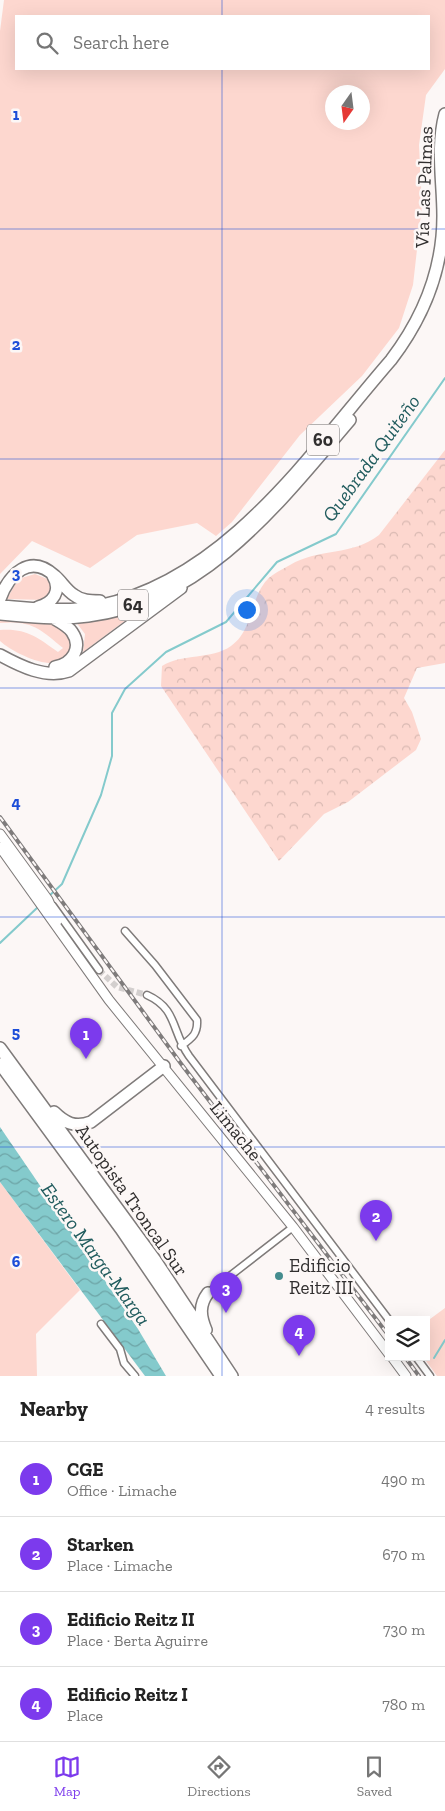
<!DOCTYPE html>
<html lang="en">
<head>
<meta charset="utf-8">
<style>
  body { margin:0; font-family:"Zilla Slab",serif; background:#f2f2f2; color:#222 }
  .controls { position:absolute; right:15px; bottom:15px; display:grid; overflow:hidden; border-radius:0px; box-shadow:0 5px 20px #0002 }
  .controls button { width:45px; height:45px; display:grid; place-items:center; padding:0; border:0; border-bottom:1px solid #e0e0e0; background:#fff; color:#222; font:25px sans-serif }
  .compass { position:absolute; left:325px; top:85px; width:45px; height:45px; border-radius:50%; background:#fff; box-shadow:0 5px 20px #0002; rotate:194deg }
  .you { position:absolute; left:246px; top:609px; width:18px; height:18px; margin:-12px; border:4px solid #fff; border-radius:50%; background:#1a73e8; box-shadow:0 0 0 8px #1a73e833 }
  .badge { display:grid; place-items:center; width:32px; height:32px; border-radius:50%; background:#7c3aed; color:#fff; font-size:16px; font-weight:700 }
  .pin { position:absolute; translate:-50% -41px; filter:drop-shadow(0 1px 2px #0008) }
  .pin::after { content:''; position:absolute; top:26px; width:18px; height:15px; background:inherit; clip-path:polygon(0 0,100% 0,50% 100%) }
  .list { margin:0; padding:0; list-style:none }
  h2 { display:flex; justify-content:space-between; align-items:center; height:65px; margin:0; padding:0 20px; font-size:21px }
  h2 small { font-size:16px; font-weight:400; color:#767676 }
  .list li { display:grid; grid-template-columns:32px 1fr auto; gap:15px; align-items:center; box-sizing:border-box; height:75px; padding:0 20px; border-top:1px solid #e0e0e0 }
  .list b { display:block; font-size:19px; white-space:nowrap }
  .list p { margin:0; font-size:16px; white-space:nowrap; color:#767676 }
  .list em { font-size:16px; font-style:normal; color:#767676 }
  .icon { flex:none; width:28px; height:28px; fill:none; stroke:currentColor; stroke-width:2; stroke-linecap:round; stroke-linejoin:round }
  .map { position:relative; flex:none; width:445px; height:1376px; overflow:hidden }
  .search { position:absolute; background:#fff; box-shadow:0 5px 20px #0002; left:15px; right:15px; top:15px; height:55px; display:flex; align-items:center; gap:12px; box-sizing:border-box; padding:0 18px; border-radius:0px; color:#767676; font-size:19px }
  .sheet { height:365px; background:#fff }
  nav { display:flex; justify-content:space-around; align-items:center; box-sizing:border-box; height:70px; border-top:1px solid #e0e0e0; background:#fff; font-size:14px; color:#767676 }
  nav a { display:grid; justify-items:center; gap:2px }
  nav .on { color:#7c3aed }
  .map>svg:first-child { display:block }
</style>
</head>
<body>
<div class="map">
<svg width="445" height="1376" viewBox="0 0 445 1376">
  <defs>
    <pattern id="forest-crowns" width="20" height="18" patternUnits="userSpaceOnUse" patternTransform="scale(1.25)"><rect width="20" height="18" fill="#fdd7cf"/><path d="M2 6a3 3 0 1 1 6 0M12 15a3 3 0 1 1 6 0" fill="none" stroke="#d9b9b2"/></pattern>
    <pattern id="water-waves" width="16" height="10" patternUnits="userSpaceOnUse" patternTransform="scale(1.25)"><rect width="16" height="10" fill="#84cacc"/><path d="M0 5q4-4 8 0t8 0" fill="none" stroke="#6da4a6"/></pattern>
  </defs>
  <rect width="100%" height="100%" fill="#fcf7f6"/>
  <path fill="#fdd7cf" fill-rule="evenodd" d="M4 0H445V69L426 95 419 145 422 205 413 285 399 328 362 376 300 435 232 522 216 536 197 523 137 535 90 568 32 541 0 574V31ZM429 16V69H16V16ZM332 92H362V122H332Z
    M35 574 50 580 52 593 45 600 7 599 18 579Z
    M157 597 83 652 85 634 76 622 111 618Z
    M0 619C31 621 75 613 70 657 66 659 60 663 55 663 39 665 11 651 0 641V630C26 628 37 637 58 652L63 648C40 629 32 620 0 623Z
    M0 1182 80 1290 36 1334 37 1376H0Z
    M445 1308V1376H437L423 1357H426V1322Z"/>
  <path fill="url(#forest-crowns)" d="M445 450V663L417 668 404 698 412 712 421 739 416 750 348 802 324 814 279 861 161 686 162 666C183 653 211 660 231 646 253 631 250 598 267 580 272 574 283 569 290 565 318 548 353 556 379 535Z"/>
  <path fill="url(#water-waves)" d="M0 1127 138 1329 166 1376H145L0 1182Z"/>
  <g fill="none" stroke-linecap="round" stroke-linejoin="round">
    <path stroke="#84cacc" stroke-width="2" d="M49 896 62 884 101 795 112 756V713L125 689 166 652 226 622 277 562 336 534 445 378
      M0 943 38 907
      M434 1358 445 1340"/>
    <path stroke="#d3cfce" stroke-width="6" stroke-dasharray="6 3" stroke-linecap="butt" d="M99 970 117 987 147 995"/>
    <g stroke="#7f7b7a" stroke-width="9">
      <path id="street" d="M53 906 99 970
        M125 931 155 965 197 1020C198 1034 192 1038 181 1046
        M147 995C178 1009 171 1031 189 1056L389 1320
        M208 1293 293 1227
        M101 1324 120 1349 124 1363 135 1376
        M416 1357 430 1376"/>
    </g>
    <g stroke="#7f7b7a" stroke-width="11">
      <path id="secondary" d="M0 834 48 900 57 921
        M0 847 109 1000 293 1227 389 1354
        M392 1357 406 1376"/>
    </g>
    <g stroke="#7f7b7a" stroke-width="14">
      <path id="highway" d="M0 599C9 574 30 553 55 576 62 582 66 590 74 595 82 601 90 601 100 601
        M0 606C33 608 66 613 98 606 227 580 310 453 391 360 423 318 443 270 443 216 443 182 436 148 445 114
        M38 607C53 603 62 591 53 576
        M0 614C29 617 59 620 88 616 204 602 279 503 350 420
        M53 618C60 622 68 626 72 632 83 648 72 664 55 667
        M0 655C20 666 46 679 69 671L181 588
        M0 1048 155 1260 232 1376
        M0 1064 121 1229 221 1376
        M54 1112C65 1123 75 1128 91 1122L164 1066
        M206 1330C200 1316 199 1305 208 1293"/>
    </g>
    <use href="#street" stroke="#fff" stroke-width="6"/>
    <use href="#secondary" stroke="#fff" stroke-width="9"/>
    <use href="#highway" stroke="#fff" stroke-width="11"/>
    <g stroke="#7f7c7c" stroke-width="4">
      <path id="rail" d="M0 817 182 1065 389 1336
        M405 1357 419 1376"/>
    </g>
    <use href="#rail" stroke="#fcf7f6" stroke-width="2" stroke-dasharray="5.5" stroke-linecap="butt"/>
  </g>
  <path fill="none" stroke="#1d4ed8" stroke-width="1" stroke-opacity="0.55" d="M222 0V16M222 69V1376M0 229H445M0 459H445M0 688H445M0 917H445M0 1147H445"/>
  <circle fill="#448c8e" stroke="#fcf7f6" stroke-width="2" cx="279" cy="1276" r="5"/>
  <g text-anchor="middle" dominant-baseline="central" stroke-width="5" stroke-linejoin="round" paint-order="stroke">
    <g fill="#fcf7f6" stroke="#6e6b6b" stroke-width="1">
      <rect x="307" y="424.5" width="32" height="31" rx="4"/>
      <rect x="118" y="589.5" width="30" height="31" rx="4"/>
    </g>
    <g font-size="18" font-weight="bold" fill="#312f2f">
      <text x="323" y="440">60</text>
      <text x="133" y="605">64</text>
    </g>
    <g font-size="19" fill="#312f2f" stroke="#fcf7f6">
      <text transform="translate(424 187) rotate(-88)">Vía Las Palmas</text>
      <text transform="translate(236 1131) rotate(51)">Limache</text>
      <text transform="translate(132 1200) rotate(55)">Autopista Troncal Sur</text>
    </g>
    <g font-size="19" fill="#312f2f" stroke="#fcf7f6" text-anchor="start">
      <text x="289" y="1265">Edificio<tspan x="289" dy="22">Reitz III</tspan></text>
    </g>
    <g font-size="20" font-style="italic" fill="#215c5e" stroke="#fcf7f6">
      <text transform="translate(371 458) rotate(-54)">Quebrada Quiteño</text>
      <text transform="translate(96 1254) rotate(54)">Estero Marga-Marga</text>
    </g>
  </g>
  <g font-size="16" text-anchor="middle" font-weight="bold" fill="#1d4ed8" stroke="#fcf7f6" stroke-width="5" stroke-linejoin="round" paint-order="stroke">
    <text x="16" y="120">1</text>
    <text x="16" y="350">2</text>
    <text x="16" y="579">3</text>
    <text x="16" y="808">4</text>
    <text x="16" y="1038">5</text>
    <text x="16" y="1267">6</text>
  </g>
</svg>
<div class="controls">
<button><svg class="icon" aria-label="layers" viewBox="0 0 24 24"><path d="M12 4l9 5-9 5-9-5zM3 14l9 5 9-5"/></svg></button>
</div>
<svg class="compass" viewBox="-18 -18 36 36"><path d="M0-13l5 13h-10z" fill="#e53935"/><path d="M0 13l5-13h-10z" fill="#767676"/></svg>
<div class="you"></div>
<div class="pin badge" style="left:86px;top:1059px">1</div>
<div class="pin badge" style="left:376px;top:1241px">2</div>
<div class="pin badge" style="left:226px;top:1313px">3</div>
<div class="pin badge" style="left:299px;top:1356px">4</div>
<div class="search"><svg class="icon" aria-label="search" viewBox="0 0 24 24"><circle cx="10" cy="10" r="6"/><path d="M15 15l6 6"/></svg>Search here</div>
</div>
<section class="sheet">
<h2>Nearby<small>4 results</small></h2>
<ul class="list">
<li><span class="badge">1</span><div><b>CGE</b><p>Office · Limache</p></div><em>490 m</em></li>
<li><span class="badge">2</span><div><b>Starken</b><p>Place · Limache</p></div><em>670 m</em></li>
<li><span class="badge">3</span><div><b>Edificio Reitz II</b><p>Place · Berta Aguirre</p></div><em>730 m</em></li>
<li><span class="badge">4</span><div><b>Edificio Reitz I</b><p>Place</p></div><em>780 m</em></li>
</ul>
</section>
<nav>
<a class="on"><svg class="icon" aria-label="map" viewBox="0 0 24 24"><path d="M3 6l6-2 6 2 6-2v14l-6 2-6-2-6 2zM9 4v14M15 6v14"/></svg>Map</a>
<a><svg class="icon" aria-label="directions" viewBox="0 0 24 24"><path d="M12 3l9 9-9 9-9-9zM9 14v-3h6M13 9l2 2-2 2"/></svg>Directions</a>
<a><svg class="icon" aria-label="saved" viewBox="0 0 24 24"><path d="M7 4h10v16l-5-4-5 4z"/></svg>Saved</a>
</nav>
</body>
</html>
